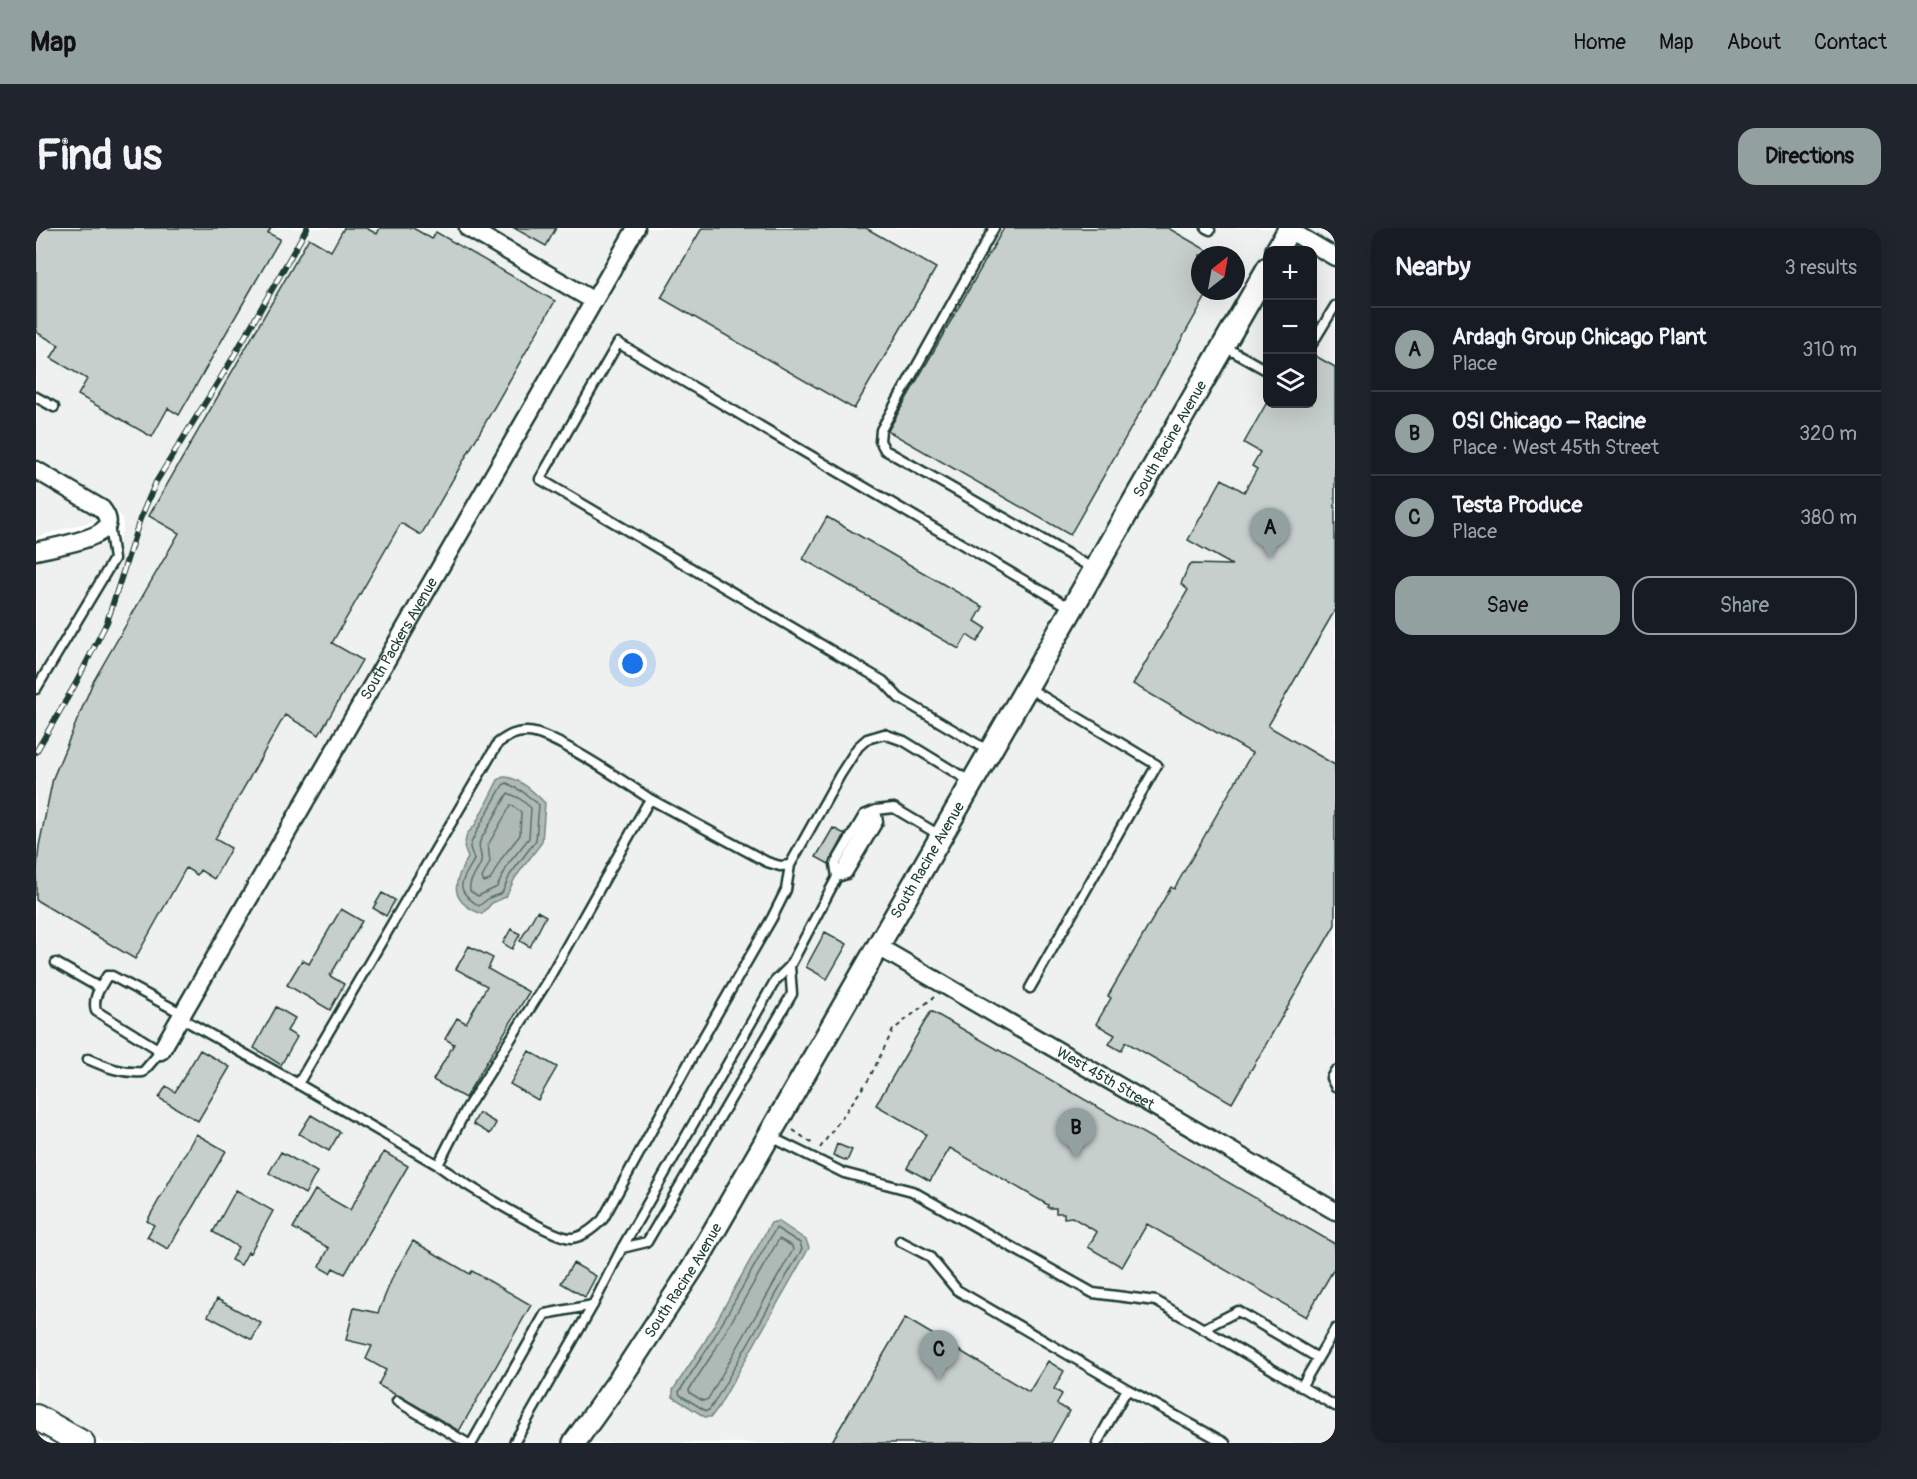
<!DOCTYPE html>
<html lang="en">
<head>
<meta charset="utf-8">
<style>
  body { margin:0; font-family:Pangolin,sans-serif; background:#20242c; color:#f1f3f6 }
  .controls { position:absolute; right:18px; top:18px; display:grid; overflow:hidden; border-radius:12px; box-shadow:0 6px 24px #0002 }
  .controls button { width:54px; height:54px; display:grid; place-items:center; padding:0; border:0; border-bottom:2px solid #363941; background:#171b24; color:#f1f3f6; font:30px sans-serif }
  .compass { position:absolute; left:1155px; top:18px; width:54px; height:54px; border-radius:50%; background:#171b24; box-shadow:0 6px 24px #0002; rotate:31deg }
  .you { position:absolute; left:597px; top:436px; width:21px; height:21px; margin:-15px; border:4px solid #fff; border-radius:50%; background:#1a73e8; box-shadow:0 0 0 9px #1a73e833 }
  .badge { display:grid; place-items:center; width:39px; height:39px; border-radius:50%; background:#92a19f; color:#111; font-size:20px; font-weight:700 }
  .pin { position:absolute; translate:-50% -50px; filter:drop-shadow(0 2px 3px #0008) }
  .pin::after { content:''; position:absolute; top:32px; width:21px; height:18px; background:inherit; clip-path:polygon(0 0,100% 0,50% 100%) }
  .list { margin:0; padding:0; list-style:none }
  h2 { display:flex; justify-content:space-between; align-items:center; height:78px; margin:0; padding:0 24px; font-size:26px }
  h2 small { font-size:20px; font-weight:400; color:#9ea1a6 }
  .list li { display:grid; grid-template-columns:39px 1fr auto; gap:18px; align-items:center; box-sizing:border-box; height:84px; padding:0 24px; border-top:2px solid #363941 }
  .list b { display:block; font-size:22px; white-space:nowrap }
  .list p { margin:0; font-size:20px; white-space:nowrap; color:#9ea1a6 }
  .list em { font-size:20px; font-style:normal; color:#9ea1a6 }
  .actions { display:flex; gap:12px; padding:18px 24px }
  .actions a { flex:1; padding:14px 0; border:2px solid #92a19f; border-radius:18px; text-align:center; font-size:21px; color:#92a19f }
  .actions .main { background:#92a19f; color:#111 }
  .icon { flex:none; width:33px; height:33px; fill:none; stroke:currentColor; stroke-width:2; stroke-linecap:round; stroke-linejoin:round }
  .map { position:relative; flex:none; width:1299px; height:1215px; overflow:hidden; border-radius:18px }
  header { display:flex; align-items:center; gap:36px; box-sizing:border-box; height:84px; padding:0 30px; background:#92a19f; color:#111 }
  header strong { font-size:28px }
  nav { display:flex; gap:33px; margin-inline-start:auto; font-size:21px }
  .intro { display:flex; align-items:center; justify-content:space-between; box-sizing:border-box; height:144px; padding:0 36px }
  h1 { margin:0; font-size:42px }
  .button { padding:15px 27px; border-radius:18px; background:#92a19f; color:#111; font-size:21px; font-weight:700 }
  main { display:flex; gap:36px; padding:0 36px }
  aside { flex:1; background:#171b24; border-radius:18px; box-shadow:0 6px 24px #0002 }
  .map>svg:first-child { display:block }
</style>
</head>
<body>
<header>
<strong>Map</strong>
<nav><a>Home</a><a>Map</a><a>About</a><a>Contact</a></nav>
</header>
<div class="intro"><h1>Find us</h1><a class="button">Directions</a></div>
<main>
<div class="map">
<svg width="1299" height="1215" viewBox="0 0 1299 1215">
  <rect width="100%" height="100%" fill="#fff"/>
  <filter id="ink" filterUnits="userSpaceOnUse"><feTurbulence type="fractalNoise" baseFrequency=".0167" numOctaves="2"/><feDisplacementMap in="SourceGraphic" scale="12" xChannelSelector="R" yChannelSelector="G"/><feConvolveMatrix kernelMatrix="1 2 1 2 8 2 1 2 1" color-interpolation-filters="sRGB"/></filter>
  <g filter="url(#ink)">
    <path fill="#eef1f0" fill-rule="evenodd" d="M0 0H1299V1215H68L0 1175V334L83 312 87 300 86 290 76 277 0 233ZM1232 22H1276V176H1232ZM1164 27H1200V63H1164Z
      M0 250 62 285 57 293 0 309Z"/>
    <path fill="#afbab7" stroke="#758883" stroke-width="1.5" d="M467 549C482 548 499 565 509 575L506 614 479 650 470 669 456 675 446 686C413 674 416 655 432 630L428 619 431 606 439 597 462 552Z
      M742 993 770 1012 773 1020 683 1178 675 1189H669L637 1169V1162L668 1115 735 995Z"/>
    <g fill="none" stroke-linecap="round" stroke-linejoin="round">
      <path stroke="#596f68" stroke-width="1.5" d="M471 555 487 564 503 577 500 612 474 647 466 665 453 670 443 678C418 661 424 656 438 632 437 627 434 622 434 618 435 612 462 566 467 557Z
        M472 565 483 570 495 580 493 610 473 635 461 659 442 668 434 663C432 651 442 645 445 634 447 626 441 621 444 613Z
        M475 577 485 584 484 607 466 630 454 652 448 654 446 650 454 634 452 617Z
        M740 1000 764 1015 766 1021 678 1175 673 1182 670 1183 644 1167 643 1164 673 1118Z
        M743 1011 756 1018 757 1022 672 1171 667 1173 654 1165 653 1162 679 1122Z"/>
    </g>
    <path fill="#c7cfcc" stroke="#1f3d34" stroke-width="1.5" d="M0 0H235L232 5 244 11 143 187 132 180 116 209 42 167 51 151 15 130 23 117 0 104Z
      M308 0H330L341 6 344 0H377L396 11 400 4 519 73 385 307 365 295 296 415 326 432 283 507 249 487 179 611 195 620 178 651 164 642 161 647 150 640 99 731 0 672V648L3 618 17 550 57 454 143 305 113 288 273 10 295 23Z
      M478 0H520L510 18Z
      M666 0H830L900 40 818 181 625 70Z
      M968 0H1132L1179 27H1164V63H1173L1034 307 852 203Z
      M1276 126 1299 139V382L1232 498 1299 537V697L1196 875 1090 814 1085 823 1073 816 1079 807 1060 796 1075 770 1072 768 1135 659 1138 661 1216 525 1097 456 1152 362 1145 356 1152 339 1156 336 1196 337 1152 312 1186 251 1208 264 1221 241 1216 238 1224 224 1208 215 1230 176H1276Z
      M791 289 947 379 939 393 950 400 941 414 931 407 923 421 767 331Z
      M797 600 809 606 793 636 780 629Z
      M346 665 359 672 350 688 337 680Z
      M305 681 326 693 294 748 308 756 294 782 251 757 266 732 273 736Z
      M501 683 510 688 494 719 484 713Z
      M475 701 484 706 476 721 467 715Z
      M789 704 811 716 791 751 770 739Z
      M433 718 457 730 452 741 493 764 429 870 397 852 418 816 409 811 421 790 430 795 451 758 420 741Z
      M240 779 259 790 251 803 261 809 245 837 218 820Z
      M895 783 1299 1016V1039L1270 1089 1111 996 1086 1039 1052 1019 1061 1004 1036 989 1028 990V985H1020V980H1012V977L914 920 894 953 871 940 890 906 840 877Z
      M164 822 194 839 162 893 123 870 130 858 139 864Z
      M493 823 521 839 502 872 474 856Z
      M443 885 460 895 454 906 437 896Z
      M275 887 304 904 293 923 263 906Z
      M160 906 190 923 132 1021 111 1009 118 997 111 993Z
      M801 916 816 922 811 933 797 927Z
      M245 924 281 944 269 966 233 945Z
      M348 924 372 938 309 1046 297 1040 294 1045 283 1039 293 1020 257 1000 279 962 314 982Z
      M200 962 237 983 214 1025 212 1024 205 1037 195 1032 202 1019 177 1004Z
      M377 1013 434 1046 436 1043 495 1077 423 1203 364 1168 360 1167 342 1157 350 1142 330 1131 336 1118 310 1112 318 1080 342 1085 357 1048Z
      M537 1035 560 1048 549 1069 525 1055Z
      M181 1071 225 1095 216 1112 172 1088Z
      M869 1090 993 1164 1012 1133 1028 1143 1018 1161 1026 1166 1021 1176 1033 1183 1015 1215H795Z"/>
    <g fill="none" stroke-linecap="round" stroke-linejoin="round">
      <g stroke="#1f3d34" stroke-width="13">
        <path id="service" d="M958 0 845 202 844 213 849 222 1058 341
          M1170 0 1174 2
          M1276 116 1299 78
          M1187 118 1232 143
          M0 169 18 179
          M991 459 1121 537 994 760
          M0 461 78 331 73 297
          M953 523 863 470 847 453 504 251 582 115 1035 380
          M840 582 842 594 811 646 801 649 799 636 828 587Z
          M754 637 750 662 736 690 656 829 567 991C559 999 548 1009 536 1010 516 1011 420 951 402 937L431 880 510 755 614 571 731 634 744 638 754 637 804 547 822 519 831 511 848 506 868 513 935 554
          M20 735 64 760
          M145 790 262 856
          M52 831C70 839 87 846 107 844L125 823 60 783C56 769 65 759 71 748H76L147 786
          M1299 843 1295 850 1299 858
          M733 908 808 945 876 963 1057 1065 1120 1073 1299 1178
          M402 937 262 856 462 515C472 508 480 503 492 504 515 504 592 556 614 571
          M864 1013 893 1028 921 1062 1091 1161 1061 1215
          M586 1020 611 1014 756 766 754 738
          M1167 1101 1202 1083 1282 1130
          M1265 1159 1299 1101
          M1091 1161 1189 1215
          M361 1173 431 1215
          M436 1215 509 1086 557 1077
          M478 1215 557 1077 586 1020 739 753 754 738 801 649 840 582 858 580 905 608"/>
      </g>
      <g stroke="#1f3d34" stroke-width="21">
        <g id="minor">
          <path d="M432 0 558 73"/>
          <path d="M1253 2 1299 29"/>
          <path d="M0 242 66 281C70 286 74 293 70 299 61 312 16 319 0 323"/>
          <path id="s1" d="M841 718 1299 983"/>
          <path id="s2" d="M125 823 600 0"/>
        </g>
      </g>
      <g stroke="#1f3d34" stroke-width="26">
        <g id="tertiary">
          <path d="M1241 22 1254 0"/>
          <path id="s3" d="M538 1215 584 1151 658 1038 1232 40"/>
        </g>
      </g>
      <g stroke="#1f3d34" stroke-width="28">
        <path id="secondary" d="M0 1189 46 1215"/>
      </g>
      <path stroke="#1f3d34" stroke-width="2" stroke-dasharray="4.5 4.5" stroke-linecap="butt" d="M757 902 777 916
        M784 920 833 851 857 802 898 769"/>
      <use href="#service" stroke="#fff" stroke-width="8"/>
      <use href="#minor" stroke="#fff" stroke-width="16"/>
      <use href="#tertiary" stroke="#fff" stroke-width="21"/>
      <use href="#secondary" stroke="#fff" stroke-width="24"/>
      <g stroke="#1f3d34" stroke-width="6">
        <path id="rail" d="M0 524 40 455 71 394 104 291 120 254 195 133 271 0"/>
      </g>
      <use href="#rail" stroke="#fff" stroke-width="4" stroke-dasharray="11" stroke-linecap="butt"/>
    </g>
  </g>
  <g text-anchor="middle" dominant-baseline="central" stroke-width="4.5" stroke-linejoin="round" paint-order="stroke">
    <g font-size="15" fill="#1f3d34" stroke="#fff">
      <text stroke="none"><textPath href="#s3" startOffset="1168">South Racine Avenue</textPath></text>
      <text stroke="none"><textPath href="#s2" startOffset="476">South Packers Avenue</textPath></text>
      <text stroke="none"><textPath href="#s3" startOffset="682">South Racine Avenue</textPath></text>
      <text stroke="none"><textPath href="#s1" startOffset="264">West 45th Street</textPath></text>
      <text stroke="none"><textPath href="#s3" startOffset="196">South Racine Avenue</textPath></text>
    </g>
  </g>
</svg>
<div class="controls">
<button>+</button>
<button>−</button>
<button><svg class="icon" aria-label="layers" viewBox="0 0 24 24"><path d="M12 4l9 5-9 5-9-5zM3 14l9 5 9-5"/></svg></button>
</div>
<svg class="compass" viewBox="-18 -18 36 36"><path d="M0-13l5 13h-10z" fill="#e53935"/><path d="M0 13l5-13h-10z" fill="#9ea1a6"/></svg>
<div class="you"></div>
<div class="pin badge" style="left:1234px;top:330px">A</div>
<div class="pin badge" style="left:1040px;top:930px">B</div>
<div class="pin badge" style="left:903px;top:1152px">C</div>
</div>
<aside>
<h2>Nearby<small>3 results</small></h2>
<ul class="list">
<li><span class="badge">A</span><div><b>Ardagh Group Chicago Plant</b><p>Place</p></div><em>310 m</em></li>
<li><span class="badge">B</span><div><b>OSI Chicago – Racine</b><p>Place · West 45th Street</p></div><em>320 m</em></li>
<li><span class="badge">C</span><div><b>Testa Produce</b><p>Place</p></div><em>380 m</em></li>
</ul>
<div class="actions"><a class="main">Save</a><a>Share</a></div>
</aside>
</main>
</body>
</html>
